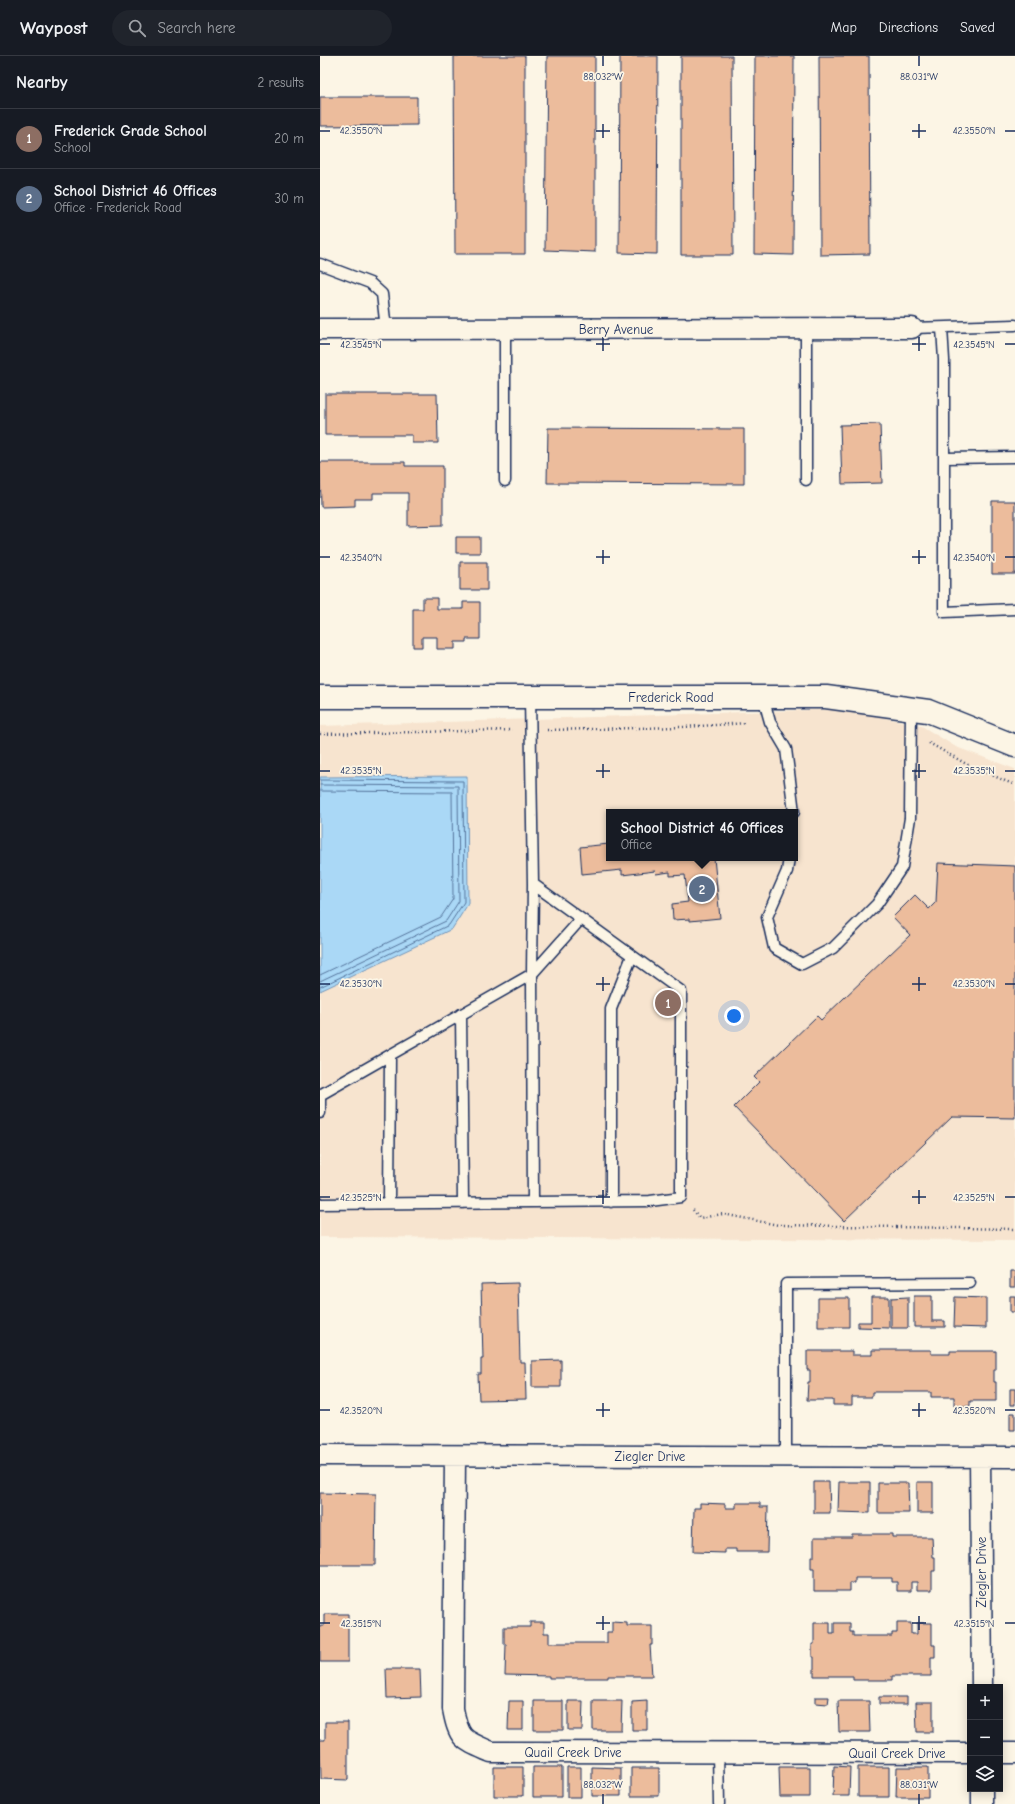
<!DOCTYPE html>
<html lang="en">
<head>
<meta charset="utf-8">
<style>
  body { margin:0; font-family:"Comic Neue",sans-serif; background:#20242c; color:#f1f3f6 }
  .controls { position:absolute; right:12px; bottom:12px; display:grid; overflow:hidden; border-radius:0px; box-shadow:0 2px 10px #0003 }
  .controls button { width:36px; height:36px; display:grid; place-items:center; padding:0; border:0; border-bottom:1px solid #363941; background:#171b24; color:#f1f3f6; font:20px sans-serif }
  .you { position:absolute; left:414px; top:960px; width:14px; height:14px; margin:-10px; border:3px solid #fff; border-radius:50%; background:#1a73e8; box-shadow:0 0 0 6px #1a73e833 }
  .badge { display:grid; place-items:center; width:26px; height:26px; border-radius:50%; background:#0b8043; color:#fff; font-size:13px; font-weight:700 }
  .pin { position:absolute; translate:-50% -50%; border:2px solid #fff; box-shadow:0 1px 4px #0006 }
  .popup { position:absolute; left:286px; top:753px; width:192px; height:52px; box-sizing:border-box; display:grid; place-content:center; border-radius:0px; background:#171b24; filter:drop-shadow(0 1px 3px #0005); font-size:13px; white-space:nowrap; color:#9ea1a6 }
  .popup b { font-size:15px; color:#f1f3f6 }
  .popup::after { content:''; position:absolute; left:50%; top:100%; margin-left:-8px; border:8px solid transparent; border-top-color:#171b24 }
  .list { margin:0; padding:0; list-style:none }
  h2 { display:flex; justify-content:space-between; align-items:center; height:52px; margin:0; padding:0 16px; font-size:17px }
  h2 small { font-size:13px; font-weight:400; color:#9ea1a6 }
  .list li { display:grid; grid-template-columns:26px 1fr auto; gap:12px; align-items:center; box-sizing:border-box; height:60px; padding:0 16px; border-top:1px solid #363941 }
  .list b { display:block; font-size:15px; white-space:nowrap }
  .list p { margin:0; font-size:13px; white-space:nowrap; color:#9ea1a6 }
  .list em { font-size:13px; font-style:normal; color:#9ea1a6 }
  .icon { flex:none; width:22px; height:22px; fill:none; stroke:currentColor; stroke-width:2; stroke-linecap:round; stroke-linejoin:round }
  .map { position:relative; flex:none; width:695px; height:1748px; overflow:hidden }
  header { display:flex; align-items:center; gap:24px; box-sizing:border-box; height:56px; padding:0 20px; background:#171b24; border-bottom:1px solid #363941 }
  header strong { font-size:19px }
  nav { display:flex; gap:22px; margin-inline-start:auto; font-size:14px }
  .search { width:280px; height:36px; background:#20242c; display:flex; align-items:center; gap:10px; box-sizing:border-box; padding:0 14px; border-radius:22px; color:#9ea1a6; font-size:15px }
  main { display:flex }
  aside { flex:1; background:#171b24 }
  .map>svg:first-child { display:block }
</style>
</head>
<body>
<header>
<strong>Waypost</strong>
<div class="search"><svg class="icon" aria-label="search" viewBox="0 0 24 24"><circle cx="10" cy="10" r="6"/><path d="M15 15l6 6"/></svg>Search here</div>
<nav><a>Map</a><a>Directions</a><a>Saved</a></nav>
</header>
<main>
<aside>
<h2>Nearby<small>2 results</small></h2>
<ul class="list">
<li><span class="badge" style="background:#8d6e63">1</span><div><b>Frederick Grade School</b><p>School</p></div><em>20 m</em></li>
<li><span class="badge" style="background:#5c6f8a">2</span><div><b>School District 46 Offices</b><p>Office · Frederick Road</p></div><em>30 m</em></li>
</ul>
</aside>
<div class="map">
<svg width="695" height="1748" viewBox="0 0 695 1748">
  <rect width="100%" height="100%" fill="#fcf5e5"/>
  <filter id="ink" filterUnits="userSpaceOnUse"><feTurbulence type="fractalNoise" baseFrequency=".025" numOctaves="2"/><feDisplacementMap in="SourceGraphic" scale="8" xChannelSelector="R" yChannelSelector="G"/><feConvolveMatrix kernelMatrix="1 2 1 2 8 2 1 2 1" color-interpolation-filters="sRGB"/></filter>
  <g filter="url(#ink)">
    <path fill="#f7e4cf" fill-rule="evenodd" d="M521 653 600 669 636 691 695 713V1184L0 1181V670ZM289 756H475V802H289Z"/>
    <path fill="#aad8f6" stroke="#7194b9" d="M147 720 148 848 132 873 0 935V721Z"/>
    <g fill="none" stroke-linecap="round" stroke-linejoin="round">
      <path stroke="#54739b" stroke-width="1" d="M0 724 143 725 144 846 129 869 0 931
        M0 729 138 730 139 845 126 865 0 925
        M0 735 132 736 133 843 121 861 0 919"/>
    </g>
    <path fill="#ecbc9c" stroke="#1b2f5e" d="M134 0H205V198H135Z
      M227 0H275V196L225 194Z
      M300 0H338L337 198 299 197Z
      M361 0H412L413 199H361Z
      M435 0H474L473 199 434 198Z
      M499 0H549L550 198 500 199Z
      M0 41H97V69L0 70Z
      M5 338H117L118 387H92V379H5Z
      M560 368 562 427 522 428 520 369Z
      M228 372 424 373V428L227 427Z
      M0 406H85V410H123V469L88 470V437H53V443H35V450L1 451Z
      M672 445H695V518H672Z
      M136 481H160V497H136Z
      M140 506H167V534H140Z
      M103 542H117V553H143V546H160V583H146V586H135V593H117V581H102V591H93V553H103Z
      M289 788V802H394L400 862 370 865V863L353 864 352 848 368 846 365 819 350 820V816L336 818 335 815 302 819V814L262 818 260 791Z
      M618 807 695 810V1062L632 1061 524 1165 414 1051 439 1026 434 1021 497 960 501 964 590 879 573 861 595 839 609 853 616 846Z
      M690 1215H695V1231H690Z
      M198 1227 200 1306H205L206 1343 159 1344 158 1318H161V1303H163L161 1228Z
      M594 1240H612V1265H625V1271H594Z
      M690 1240H695V1256H690Z
      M551 1241H569V1272L538 1271V1266H551Z
      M588 1241V1272H571V1242Z
      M635 1241 666 1242V1272L634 1271Z
      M498 1242H529V1271H498Z
      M552 1294H611V1298H630V1295H676V1314H674V1326H676V1345H650V1350H634V1341H611V1336H552V1341H532V1349H513V1344H487L488 1326H490V1314H487V1295H532V1299H552Z
      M241 1304V1331H212V1305Z
      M690 1333H695V1349H690Z
      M690 1357H695V1374H690Z
      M494 1426H509L510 1457H494Z
      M519 1426H550V1457L518 1456Z
      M597 1426H613V1457H597Z
      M558 1427H588L589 1457H558Z
      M0 1437 56 1438 55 1509H0Z
      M380 1447 405 1448V1452H416V1447H440V1451H448L447 1496H416V1493H405V1497L373 1496 374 1452H380Z
      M532 1478H572V1481H612L613 1501H615V1515H612V1534H597V1526H591V1535H577V1526H572V1522H535V1527H530V1535H494V1513H491V1500H494V1481H532Z
      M4 1558H28V1606H0V1570H4Z
      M210 1566H224V1577H229V1587H287V1576H292V1566L307 1567V1570H332V1589H330L332 1620H288V1622H229V1620L185 1619 186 1588H184V1571H210Z
      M494 1567H510V1577H514V1567H530V1576H533V1580H572V1577H577V1567H591V1578H597V1567H612V1589H615V1601H611V1620H572V1624H533V1620H494V1601H492V1588H494Z
      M66 1613H100L101 1641 67 1642Z
      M495 1641H509L508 1648 495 1647Z
      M559 1641H587V1648H559Z
      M189 1645H203V1674H188Z
      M214 1645H243V1674H214Z
      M248 1645H263L262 1674H248Z
      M273 1645H302L301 1674H273Z
      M327 1645V1674H312V1646Z
      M518 1645H549L550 1676H519Z
      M596 1646H613V1676H597Z
      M5 1666H28V1724L1 1723 0 1684H5Z
      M514 1710 530 1711 529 1740H513Z
      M174 1711H203V1740H174Z
      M213 1711H242V1741H213Z
      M247 1711H261V1741H247Z
      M272 1711 301 1712V1740H272Z
      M459 1711H490V1741H460Z
      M538 1711H569V1741H538Z
      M577 1711H608V1741H576Z
      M311 1712H339V1740H311Z"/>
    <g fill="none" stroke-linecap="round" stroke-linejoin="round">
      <g stroke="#1b2f5e" stroke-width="13">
        <path id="lane" d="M0 208 50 227 62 238 66 273
          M486 272V424
          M592 272 695 269
          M622 272 624 304V556L695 553
          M185 273V425
          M624 402 695 401
          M443 641 450 666 466 693 474 756
          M469 802 467 815 447 861 454 892 482 908 513 892 557 848 582 811 590 762 591 652
          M141 958 143 1147
          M0 1057V1039L212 918 213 828
          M213 1146 212 918 261 863
          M291 1146V953L312 900
          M69 1147 70 1000
          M0 1148 330 1145 361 1141V935L213 828 210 641
          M466 1401V1228L650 1227
          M398 1696 399 1748"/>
      </g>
      <g stroke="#1b2f5e" stroke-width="23">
        <path id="street" d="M0 273 592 272
          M0 1399 695 1401
          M135 1400 133 1653C139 1684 143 1684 171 1696L650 1697
          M660 1401 662 1631
          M680 1697H695
          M662 1748V1733"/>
      </g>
      <g stroke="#1b2f5e" stroke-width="25">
        <path id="secondary" d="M0 641H506L608 655 695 690"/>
      </g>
      <path stroke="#1b2f5e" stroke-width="2.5" stroke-dasharray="1 3" stroke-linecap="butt" d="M227 674 362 671 426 667
        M0 678 192 674
        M609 687 650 710 695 729
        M373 1154 380 1162 403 1158 458 1169 695 1173"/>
      <use href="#lane" stroke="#fcf5e5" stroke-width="10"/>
      <use href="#street" stroke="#fcf5e5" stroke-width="20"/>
      <use href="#secondary" stroke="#fcf5e5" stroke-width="22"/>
    </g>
  </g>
  <path fill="none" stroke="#1b2f5e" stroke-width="1.5" d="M283 0V10M599 0V10M283 68V82M599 68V82M0 75H10M276 75H290M592 75H606M685 75H695M283 281V295M599 281V295M0 288H10M276 288H290M592 288H606M685 288H695M283 494V508M599 494V508M0 501H10M276 501H290M592 501H606M685 501H695M283 708V722M599 708V722M0 715H10M276 715H290M592 715H606M685 715H695M283 921V935M599 921V935M0 928H10M276 928H290M592 928H606M685 928H695M283 1134V1148M599 1134V1148M0 1141H10M276 1141H290M592 1141H606M685 1141H695M283 1347V1361M599 1347V1361M0 1354H10M276 1354H290M592 1354H606M685 1354H695M283 1560V1574M599 1560V1574M0 1567H10M276 1567H290M592 1567H606M685 1567H695M283 1738V1748M599 1738V1748"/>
  <g text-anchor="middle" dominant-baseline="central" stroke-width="3.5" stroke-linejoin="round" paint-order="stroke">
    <g font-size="13" fill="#1b2f5e" stroke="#fcf5e5">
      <text x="296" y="273">Berry Avenue</text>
      <text x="351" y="641">Frederick Road</text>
      <text x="330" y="1400">Ziegler Drive</text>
      <text transform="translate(661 1516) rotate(-90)">Ziegler Drive</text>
      <text x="253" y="1696">Quail Creek Drive</text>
      <text x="577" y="1697">Quail Creek Drive</text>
    </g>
  </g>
  <g font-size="10" text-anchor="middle" fill="#1b2f5e" stroke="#fcf5e5" stroke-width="3.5" stroke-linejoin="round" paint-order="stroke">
    <text x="283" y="24">88.032°W</text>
    <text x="599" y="24">88.031°W</text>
    <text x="41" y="78">42.3550°N</text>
    <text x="654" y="78">42.3550°N</text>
    <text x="41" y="292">42.3545°N</text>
    <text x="654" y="292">42.3545°N</text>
    <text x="41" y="505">42.3540°N</text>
    <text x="654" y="505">42.3540°N</text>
    <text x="41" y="718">42.3535°N</text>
    <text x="654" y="718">42.3535°N</text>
    <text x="41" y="931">42.3530°N</text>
    <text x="654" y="931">42.3530°N</text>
    <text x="41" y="1145">42.3525°N</text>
    <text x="654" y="1145">42.3525°N</text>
    <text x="41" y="1358">42.3520°N</text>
    <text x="654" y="1358">42.3520°N</text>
    <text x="41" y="1571">42.3515°N</text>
    <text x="654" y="1571">42.3515°N</text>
    <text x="283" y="1732">88.032°W</text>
    <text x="599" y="1732">88.031°W</text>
  </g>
</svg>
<div class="controls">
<button>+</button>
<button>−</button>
<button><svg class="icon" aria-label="layers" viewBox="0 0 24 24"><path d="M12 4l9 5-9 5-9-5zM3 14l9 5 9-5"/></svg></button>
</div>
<div class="you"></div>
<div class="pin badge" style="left:348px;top:947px;background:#8d6e63">1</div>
<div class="pin badge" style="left:382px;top:833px;background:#5c6f8a">2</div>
<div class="popup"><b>School District 46 Offices</b>Office</div>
</div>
</main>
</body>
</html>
